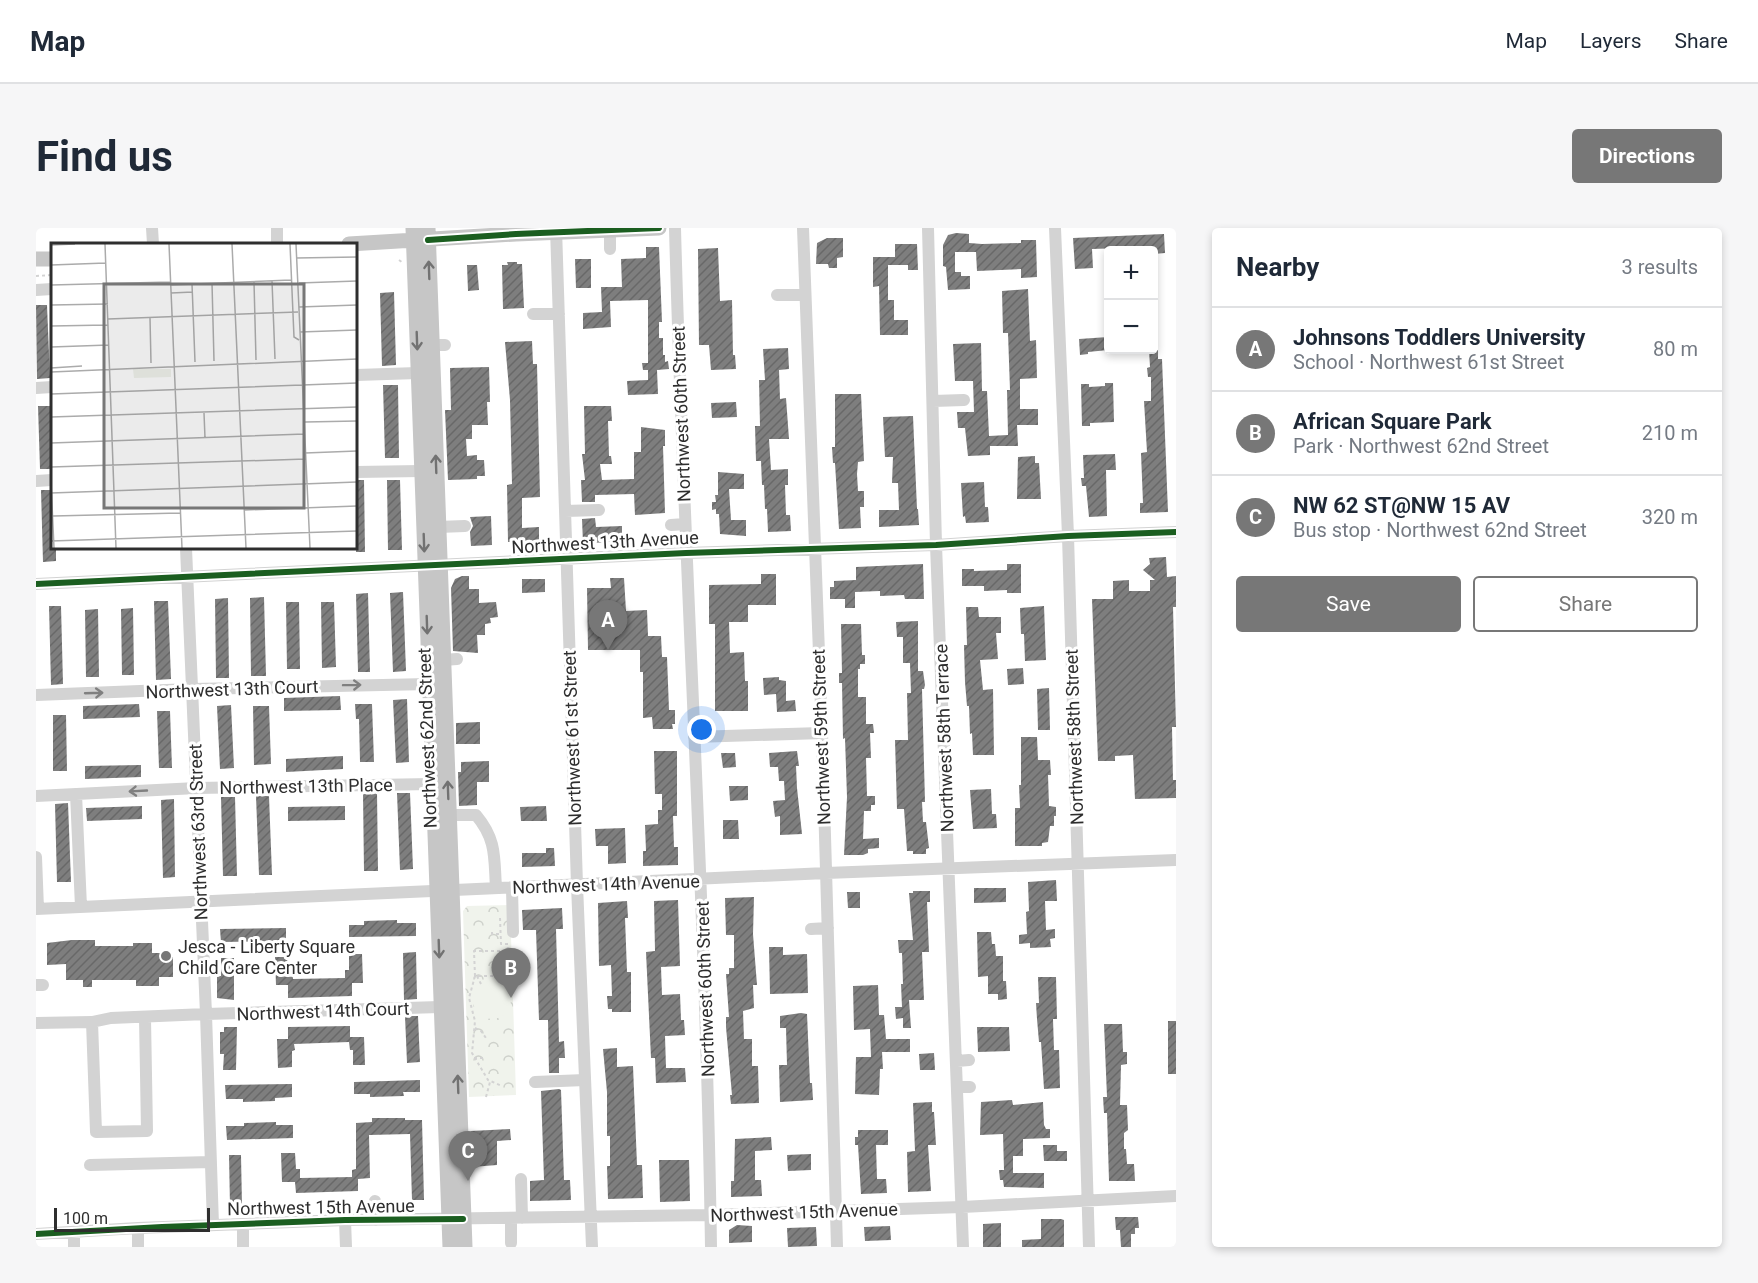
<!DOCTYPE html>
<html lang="en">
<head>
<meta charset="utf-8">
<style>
  body { margin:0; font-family:Roboto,sans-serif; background:#f6f6f7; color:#1f2937 }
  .controls { position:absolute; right:18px; top:18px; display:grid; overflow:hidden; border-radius:6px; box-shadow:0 3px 9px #0003 }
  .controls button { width:54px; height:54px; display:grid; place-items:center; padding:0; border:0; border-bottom:2px solid #e0e1e3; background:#fff; color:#1f2937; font:30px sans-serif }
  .scale { position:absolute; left:18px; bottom:15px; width:156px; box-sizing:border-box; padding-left:6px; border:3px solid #2e2e2e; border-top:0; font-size:16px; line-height:21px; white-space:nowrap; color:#2e2e2e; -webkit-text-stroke:4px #fff; paint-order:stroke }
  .you { position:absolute; left:666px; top:502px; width:21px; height:21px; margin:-15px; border:4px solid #fff; border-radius:50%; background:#1a73e8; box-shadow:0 0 0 9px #1a73e833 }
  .badge { display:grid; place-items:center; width:39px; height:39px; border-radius:50%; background:#777; color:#fff; font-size:20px; font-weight:700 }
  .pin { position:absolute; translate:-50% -50px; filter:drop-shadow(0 2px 3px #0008) }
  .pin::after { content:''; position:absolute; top:32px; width:21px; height:18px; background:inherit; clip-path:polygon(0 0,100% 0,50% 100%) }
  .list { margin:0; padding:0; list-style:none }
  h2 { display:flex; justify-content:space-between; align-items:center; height:78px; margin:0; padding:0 24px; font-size:26px }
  h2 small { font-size:20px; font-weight:400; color:#747a83 }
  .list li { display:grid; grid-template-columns:39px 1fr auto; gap:18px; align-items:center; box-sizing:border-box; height:84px; padding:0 24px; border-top:2px solid #e0e1e3 }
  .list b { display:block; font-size:22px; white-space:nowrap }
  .list p { margin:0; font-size:20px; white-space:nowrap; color:#747a83 }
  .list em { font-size:20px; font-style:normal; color:#747a83 }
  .actions { display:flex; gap:12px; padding:18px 24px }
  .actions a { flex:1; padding:14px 0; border:2px solid #777; border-radius:6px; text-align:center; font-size:21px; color:#777 }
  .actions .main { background:#777; color:#fff }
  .map { position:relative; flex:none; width:1140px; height:1019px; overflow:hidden; border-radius:6px }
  header { display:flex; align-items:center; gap:36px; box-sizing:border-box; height:84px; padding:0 30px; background:#fff; border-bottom:2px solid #e0e1e3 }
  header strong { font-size:28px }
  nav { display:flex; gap:33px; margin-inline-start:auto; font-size:21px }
  .intro { display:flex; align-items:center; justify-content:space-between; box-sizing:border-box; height:144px; padding:0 36px }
  h1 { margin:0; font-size:42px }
  .button { padding:15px 27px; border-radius:6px; background:#777; color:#fff; font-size:21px; font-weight:700 }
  main { display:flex; gap:36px; padding:0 36px }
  aside { flex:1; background:#fff; border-radius:6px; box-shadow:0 3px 9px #0003 }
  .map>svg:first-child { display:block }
</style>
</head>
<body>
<header>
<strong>Map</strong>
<nav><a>Map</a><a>Layers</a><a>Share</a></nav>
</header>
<div class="intro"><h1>Find us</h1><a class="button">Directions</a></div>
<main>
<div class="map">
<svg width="1140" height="1019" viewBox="0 0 1140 1019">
  <defs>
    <pattern id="park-crowns" width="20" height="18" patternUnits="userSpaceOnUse" patternTransform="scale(1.5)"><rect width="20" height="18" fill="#f0f3ec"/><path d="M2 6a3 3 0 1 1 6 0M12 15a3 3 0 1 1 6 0" fill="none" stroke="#ced1cb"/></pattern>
    <pattern id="building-hatch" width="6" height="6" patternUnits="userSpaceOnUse" patternTransform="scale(1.5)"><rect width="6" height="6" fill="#7e7e7e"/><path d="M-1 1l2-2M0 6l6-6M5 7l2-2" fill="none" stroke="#686868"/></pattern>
  </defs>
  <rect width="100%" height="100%" fill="#fff"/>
  <path fill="url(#park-crowns)" d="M474 677 480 867 433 869 427 683 431 678Z"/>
  <path fill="#f0f3ec" d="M437 772a19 19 0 1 1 38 0a19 19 0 1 1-38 0Z"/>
  <path fill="url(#building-hatch)" d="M920 5 933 6V15L946 16 985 15V12H1000L1001 49 985 50V41L941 43 940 24H919V44H925V48H934V61L912 62 910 39 907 38V17L912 7Z
    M1128 6 1129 25 1118 26 1115 19 1056 21 1057 40 1039 41 1037 10Z
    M791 10H807V29L801 30V40H793L792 36H780L781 15Z
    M859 16H881L882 42H872V37H852V72H858V92H872V107H844L843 58 837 59V29H859Z
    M610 19H623L626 94H623V110H627V127H629V134L632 133 633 141 621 142 622 166 592 167 591 153 612 152V142H607L606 135H612V72L574 73 575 99 547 101V85L566 84 565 59H586L585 31 610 30Z
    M682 20 684 73 696 72 697 127H699L700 141 675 142 673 117H663L662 21Z
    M539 31H555V60H540Z
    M471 34H481V36H486L488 80 467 81 466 37H472Z
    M431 37H441L443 62 432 63Z
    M992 61 994 113 1000 112 1001 150 984 151V181H1002V197H981L982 218H954V227L932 228 929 200H922L921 184H938L937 153H919L917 116 945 115 946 163H951L953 208 972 207 971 162H974L972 105H967L966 63Z
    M358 64 360 137 346 138 344 65Z
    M0 77H11L14 150 1 151Z
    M1072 109V122L1052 124V126L1044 127 1043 111Z
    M496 113 497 136H501L504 269 486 270V300L503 299V313L472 314 471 257 476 256 474 172 469 114Z
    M752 120 753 141 743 142 744 171 750 170 753 211H733L735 242 752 241V257H749L750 287H754L755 303 732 304 731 281H729L728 257H726L725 233H720L719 198H724L723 152H729L727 121Z
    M1113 122H1122V131H1126L1132 284 1104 285V275H1107L1105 225 1111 224 1108 173H1115V149H1112L1111 140 1114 139Z
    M453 139 454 174H451L452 197H436V211H430L431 228 441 227V232H448L449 248H441V251L412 252 409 182H415L414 140Z
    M1069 155H1077L1078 194 1054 195V198H1046L1045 156H1053V159L1069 158Z
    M347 157H362L363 230H349Z
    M799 166H825L828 233 822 234 821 246 822 263H828V279H824L825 300 803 301 799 235H797L796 219H799Z
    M700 174 701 189 676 190 675 175Z
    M2 178H15L16 241H4Z
    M548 178H575L576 193H572L573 228H575L576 236H564L566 252 598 251V224H605V199L629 202V218H627L629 285 599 287 598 266 559 267V274H546L545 252H549L546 226H549Z
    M877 188 881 281H882L883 297 843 299V282H863L862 255H856L857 229H849L847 189Z
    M1079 226 1080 242H1070L1071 288 1053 289 1050 258H1046L1045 250H1048L1047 227Z
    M999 228V235H1003L1005 271H981L982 229Z
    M682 244 708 246V261H693L695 292H710V308L684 306 683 286H680V281L676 282V274H680L679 267H682Z
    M320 252H328L329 324H320Z
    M351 252H364L366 322H352Z
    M948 254 949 279H952L953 294 930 295 929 288 927 289 925 255Z
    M5 262H16V320H20V333L7 334Z
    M455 288 456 317 435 318 434 304 437 298 434 289Z
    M559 290 560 299 586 298V314L547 315 546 291Z
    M1130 329 1131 349 1140 348V379H1137L1140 499H1136L1137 552H1140V570L1099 571 1097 527 1079 528V533H1062L1056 371H1077V353L1093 352V363H1114V352H1119L1107 342 1114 336 1113 330Z
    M887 336 888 371H869L868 367 844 368V363L819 364V380H809V371H794V359H798V353L820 352V339Z
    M971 336H985V365H971V362L948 363V358H926V341H938V343L971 342Z
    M725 346H740V377H712V394H693L694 425 708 424 709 453H712V483H679V396H673V357L725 356Z
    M426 348H433V361H443V375L460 374 462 389 454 390 455 395 449 396V407H441L442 425 417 423 415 360 419 351Z
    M574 350H588L590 383 611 382 612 408H625L626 429H631L633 482H639V496H636L637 501H617L616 489 607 490V444H604V422H552L551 360H575Z
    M486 351H509V364L486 365Z
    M367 364 370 443 357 444 354 365Z
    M332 365 334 444H322L320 366Z
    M228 369 230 448H215L214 370Z
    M192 370 193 450H180L179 371Z
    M118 373H132L135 451 120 452Z
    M250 374H263L264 441H251Z
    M285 374H298L300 439 286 440Z
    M13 378H25L27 456 15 457Z
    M1008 378 1010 432 989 433 988 406H985L984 380Z
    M930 379H942L943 389H965V405H960L962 431 944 432 947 462 957 461 958 527H937L936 505 934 506 933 478H931L929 454 928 417H931Z
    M97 380 98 447H86L85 381Z
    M62 381 63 449H50L49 382Z
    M882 393V443H887L889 457 888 461H886L889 574H886L887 594H890L893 620 890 621V626H877V623H871L868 581H861L859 512H872L871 465H875L874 435H867V409H861L860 394Z
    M805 396H825L826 427H829V436H824V441H822V469H830V496H837L838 505H834L835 530H830L831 568H839V577H835V583H828L827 611 843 610V620L832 621V625L827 627H808L811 569 809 510 807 511 806 455H803V445H806Z
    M987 440 988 456 972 457 971 441Z
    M743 449V452L750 453V473L759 472 760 483 741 484 740 466 728 467 727 450Z
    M1013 460 1014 502H1002L1001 461Z
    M304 468 305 482 248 483V470Z
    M371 471 373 534 360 535 357 472Z
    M103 476 104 489 47 491V478Z
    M319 476H336L338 534H324L323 491H320Z
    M195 477 198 540 184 541 181 478Z
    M217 478H233L235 536 218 537Z
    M121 483H134L136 540H123Z
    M17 487H30L31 543H17Z
    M444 494V516H420V495Z
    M985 509H1001L1002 532H1014L1015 547H1012L1013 578 1020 579V588H1018V598H1014L1012 614 1006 615V618H979V580H984L983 557H985Z
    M618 523H641V588H637L638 619H642V637L607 638V623H610L609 597 622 596V582H626V566H619Z
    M761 523 763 538H760L761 560 766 606 744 607V588L739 589 737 573 749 572 748 553H743L742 539H734L733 525Z
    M685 525H699L700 539 687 540Z
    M307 528V541L250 544V531Z
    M453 533V554H441V577L423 578 422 544H425V534Z
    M105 537V549L49 551V538Z
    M693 558H712V572L694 573Z
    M955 561 956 586H960L961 600 937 601 934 562Z
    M327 565H341L342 643H328Z
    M361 565H374L377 641 364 642Z
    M220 568H233L236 647H223Z
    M185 569H199L201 648H187Z
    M138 571 139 649 127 650 125 572Z
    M32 575 35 654H21L19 576Z
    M106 578V591L51 593 50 580Z
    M309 578V592L252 593V579Z
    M510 578 511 593H485L484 579Z
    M687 592H702L703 611H687Z
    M589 600 590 635 572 636V618H560L559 601Z
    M510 620H518L519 638 486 639V625H510Z
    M1020 652 1021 673H1009L1010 702 1019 701V710L1014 711 1015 719 994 720V715L983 716V707L991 706 990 684 993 683 992 654Z
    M938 660H970V674L938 675Z
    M877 663H894V674H891L893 724H886L888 772H873L875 800H867V790L860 791 859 779H866L865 756H867L866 725H863L862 712H877L873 665H877Z
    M811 664H824V680H812Z
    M718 669 717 706 721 757H717L718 780 707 783 708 811H716V838H722L723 875 695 876 694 867H696L690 799V789H693L690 746H693V740H698V707H690L689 670Z
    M642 672 644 738 625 739 626 767 644 766 645 792H648L649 807 629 808 630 840H649L650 854 620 855 619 830H615L610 724 619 723 618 673Z
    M591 673 592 690H589L591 744H595V784H576V781H572L571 768H576L575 737 563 738 562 675Z
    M526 680 527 701H520L523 814 528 813 529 830H523V845H513L512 792H503L500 702H487L486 682Z
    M361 692V695H380V708L313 709V697H328V693Z
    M250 700V713L185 714 184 701Z
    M941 704H955L956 716H959L960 728H967V753H970L971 771 962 772V766H952V748L942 749Z
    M36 712H59V718H97V715H116V725H127V729H137V749H123V758H100V752H56V759H47V752H30V736L11 737V715Z
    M733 719H747V727L771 726 772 765 734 766Z
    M380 724 381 771 368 772 367 725Z
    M313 726H326L327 755H316V768L252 770V757H240L239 729H251L252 744H256L257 751 309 750V742H313Z
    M185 730H198V772L181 770V748H185Z
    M1002 749H1020L1021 791H1017L1018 822H1023L1024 860 1008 861 1005 814H1003L1001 791 1000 775H1003Z
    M842 757 843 787H848L850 811H874V824H846L847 841H844L843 867 819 866 820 829H835L834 801 818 802 817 758Z
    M765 785 771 786 774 855H776L777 872 744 874 743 837H751L750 800H744V788Z
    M369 788H382L384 834 371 835Z
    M1132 793H1140V846H1132Z
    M1068 796H1086L1087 824H1091V836L1085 837 1084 877H1091L1092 902 1088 905V921H1090L1091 936H1098L1099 953H1073L1071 885H1068L1067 869H1071Z
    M314 798V809H328L329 837H317V822H314L313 814 258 816 259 822 256 823V839L242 840 241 811H252V799Z
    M188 799H201L200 842H187L188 826H184V804H188Z
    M941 799H973L974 823 942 824Z
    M581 820V839L597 838 601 937H606L607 970 572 971 571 938H574V908H571V864L567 821Z
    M898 825 899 842H884L883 826Z
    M384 852V864H367L368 868 334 869V866H318V854Z
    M256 856V869L239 870V873L207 874V871H190L189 857Z
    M523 861 525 862 528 952H534L535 972 494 973V953L508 952 505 863Z
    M976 872 977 877 1007 874 1008 897 1010 901H1014V910L987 911V928H977V945H1008V960L968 959 967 952H964L963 942H968L967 906 944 907 945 874Z
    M896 874V884H898L900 917H892L895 963 872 964 871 924 879 923 877 875Z
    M336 890H369V892H386L388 972H376L374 906 333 907 334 950 322 951V963L260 965 259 954H246L245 925H259L260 941H264V950L316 949V942L320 941V895L336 894Z
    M240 894V897H257V910L191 912 190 898H208V895Z
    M474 901 475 912 461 913V937L436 939 435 903Z
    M822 902H852V917H840L841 951H850L851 965 825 966 822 917H819V909H822Z
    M735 909 736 922 719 923V952H725L726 968 695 969V953H698L699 911Z
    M1007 917H1021V923H1031V933H1008Z
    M775 926V942L752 943 751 927Z
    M193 927H205L206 978 194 979Z
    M623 932H653L654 973 624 974Z
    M1079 989H1102L1103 1000H1099V1006H1095V1019H1085L1084 1002H1080Z
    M1005 991H1025L1028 992V1019H986V1012L1005 1011Z
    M965 995V1019H947V996Z
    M701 997 716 998V1014L693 1015V1002Z
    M854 998 855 1012 829 1013 828 999Z
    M780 999 781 1018 752 1019 751 1000Z"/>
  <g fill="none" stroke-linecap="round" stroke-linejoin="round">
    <path stroke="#d3d3d3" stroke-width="2" stroke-dasharray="3 3" stroke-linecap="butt" d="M363 32 367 35
      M0 48 16 47
      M464 690 465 716H472V722L464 723
      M456 704V706H464
      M439 748 438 723H464L465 748H439L433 770 439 793 436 825 452 852 466 858
      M441 748 445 756
      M463 755 465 748
      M439 800 445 803 450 810
      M438 830H447
      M450 869 454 854"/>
    <path stroke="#d3d3d3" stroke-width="12" d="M116 0 117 16
      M241 0V16
      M520 0 541 657 556 1019
      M639 0C648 340 670 679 675 1019
      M767 0 786 505 801 1019
      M892 0 900 317 927 1019
      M1019 0 1032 308 1053 1019
      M574 2V21
      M0 62 16 61
      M741 67H769
      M497 86H523
      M396 117H409
      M320 147 382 145
      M0 160 16 159
      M897 173 928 172
      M320 244 385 243
      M0 253 16 252
      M529 283 563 282
      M635 297 649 296
      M402 299 429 298
      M150 320 170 786 177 997
      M0 356 650 325 900 317 1032 308 1140 304
      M407 432 421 431
      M0 467 156 461 393 456
      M658 509 786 505
      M40 566 45 679
      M0 568 161 560 396 556
      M413 587H440C461 612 458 630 460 660
      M0 629 2 681
      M476 660 477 704
      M0 681 790 645 1140 632
      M775 701 792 700
      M0 757H7
      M56 794 75 790 170 786 404 779
      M0 795 56 794 60 904 111 903 109 790
      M921 833 933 832
      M499 854 549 852
      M922 859H934
      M54 937 175 934
      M485 951 486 990
      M339 973 340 992
      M475 990V1015
      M309 992 310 1019
      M207 996V1019
      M102 1000V1019
      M38 1004V1019
      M0 1006 102 1000 309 992 675 987 926 979 1140 968"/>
    <path stroke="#c6c6c6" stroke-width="15" d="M377 0 414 1019
      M392 0 429 1019
      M313 16 480 6 623 0
      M0 31H16"/>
    <g stroke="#fff" stroke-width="10">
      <path id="cycleway" d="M392 12 480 6 623 0
        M0 356 650 325 900 317 1032 308 1140 304
        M0 1006 126 999 309 992 427 991"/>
    </g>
    <use href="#cycleway" stroke="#1b5e20" stroke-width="6"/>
  </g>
  <defs><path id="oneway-shaft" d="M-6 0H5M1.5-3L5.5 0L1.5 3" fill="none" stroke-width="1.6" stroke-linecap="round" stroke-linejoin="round" transform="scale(1.5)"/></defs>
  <g stroke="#727272">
    <use href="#oneway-shaft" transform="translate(393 42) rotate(-92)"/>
    <use href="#oneway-shaft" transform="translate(381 113) rotate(88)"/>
    <use href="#oneway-shaft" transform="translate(400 236) rotate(-92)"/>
    <use href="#oneway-shaft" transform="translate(388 315) rotate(88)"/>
    <use href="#oneway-shaft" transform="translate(391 397) rotate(88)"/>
    <use href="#oneway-shaft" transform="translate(412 562) rotate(-92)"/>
    <use href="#oneway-shaft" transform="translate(403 721) rotate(88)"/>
    <use href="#oneway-shaft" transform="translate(422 856) rotate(-92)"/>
  </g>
  <g stroke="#808080">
    <use href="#oneway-shaft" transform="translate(316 457) rotate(-1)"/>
    <use href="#oneway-shaft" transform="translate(58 465) rotate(-2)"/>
    <use href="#oneway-shaft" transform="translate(102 563) rotate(177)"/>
  </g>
  <circle fill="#777" stroke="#fff" stroke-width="2" cx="130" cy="728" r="6"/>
  <g text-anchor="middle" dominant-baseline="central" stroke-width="6" stroke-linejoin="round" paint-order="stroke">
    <g font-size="18" fill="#2e2e2e" stroke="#fff">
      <text transform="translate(645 186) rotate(-92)">Northwest 60th Street</text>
      <text transform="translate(569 314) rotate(-3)">Northwest 13th Avenue</text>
      <text transform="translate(196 461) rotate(-2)">Northwest 13th Court</text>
      <text transform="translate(785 509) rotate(-92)">Northwest 59th Street</text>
      <text transform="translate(1038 509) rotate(-92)">Northwest 58th Street</text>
      <text transform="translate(391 510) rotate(-92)">Northwest 62nd Street</text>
      <text transform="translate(536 510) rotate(-92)">Northwest 61st Street</text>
      <text transform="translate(908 510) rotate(-92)">Northwest 58th Terrace</text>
      <text transform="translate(270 558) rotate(-1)">Northwest 13th Place</text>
      <text transform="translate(162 604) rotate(-92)">Northwest 63rd Street</text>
      <text transform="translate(570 656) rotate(-2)">Northwest 14th Avenue</text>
      <text transform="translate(669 761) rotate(-92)">Northwest 60th Street</text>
      <text transform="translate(287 783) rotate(-2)">Northwest 14th Court</text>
      <text transform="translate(285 979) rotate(-1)">Northwest 15th Avenue</text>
      <text transform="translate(768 984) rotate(-2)">Northwest 15th Avenue</text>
    </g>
    <g font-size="18" fill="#2e2e2e" stroke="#fff" text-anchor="start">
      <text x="142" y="718">Jesca - Liberty Square<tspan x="142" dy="21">Child Care Center</tspan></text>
    </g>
  </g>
  <g transform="translate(15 15)">
    <rect width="306" height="306" fill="#fff"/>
    <path d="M82 126H120V134L83 135Z" fill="#f0f3ec"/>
    <path fill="none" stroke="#ababab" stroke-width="1.5" d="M54 1 65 305M118 1 131 305M181 1 195 305M239 1 243 94 248 97M245 1 259 305M0 2 24 1M245 15 306 14M0 22 55 20M221 38 224 116M203 39 205 117M161 40 163 118M248 40 306 38M141 41 144 119M0 42 119 39M119 42 240 37M120 50 142 49M0 62 57 61M248 64 306 62M99 75 100 120M57 76 247 69M0 83 57 82M249 89 306 87M0 104 58 102M0 125 31 123M0 129 306 116M0 151 306 140M153 170 154 195M0 174 306 164M254 179 306 178M0 200 254 191M254 210 306 208M0 224 255 216M0 239 3 305M0 250 306 239M194 267 306 263M2 273 129 270M0 298 306 288"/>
    <path fill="#777" fill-opacity="0.15" stroke="#777" stroke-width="3" d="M53 41H253V265H53Z"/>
    <rect width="306" height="306" fill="none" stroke="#2e2e2e" stroke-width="3"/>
  </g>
</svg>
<div class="controls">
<button>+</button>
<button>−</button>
</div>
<div class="scale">100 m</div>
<div class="you"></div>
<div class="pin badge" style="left:572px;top:422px">A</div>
<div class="pin badge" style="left:475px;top:770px">B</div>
<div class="pin badge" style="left:432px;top:953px">C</div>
</div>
<aside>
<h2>Nearby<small>3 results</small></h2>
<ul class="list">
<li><span class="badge">A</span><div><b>Johnsons Toddlers University</b><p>School · Northwest 61st Street</p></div><em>80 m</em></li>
<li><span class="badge">B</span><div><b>African Square Park</b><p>Park · Northwest 62nd Street</p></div><em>210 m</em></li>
<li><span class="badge">C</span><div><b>NW 62 ST@NW 15 AV</b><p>Bus stop · Northwest 62nd Street</p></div><em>320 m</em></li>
</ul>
<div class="actions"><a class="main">Save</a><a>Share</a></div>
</aside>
</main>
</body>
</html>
